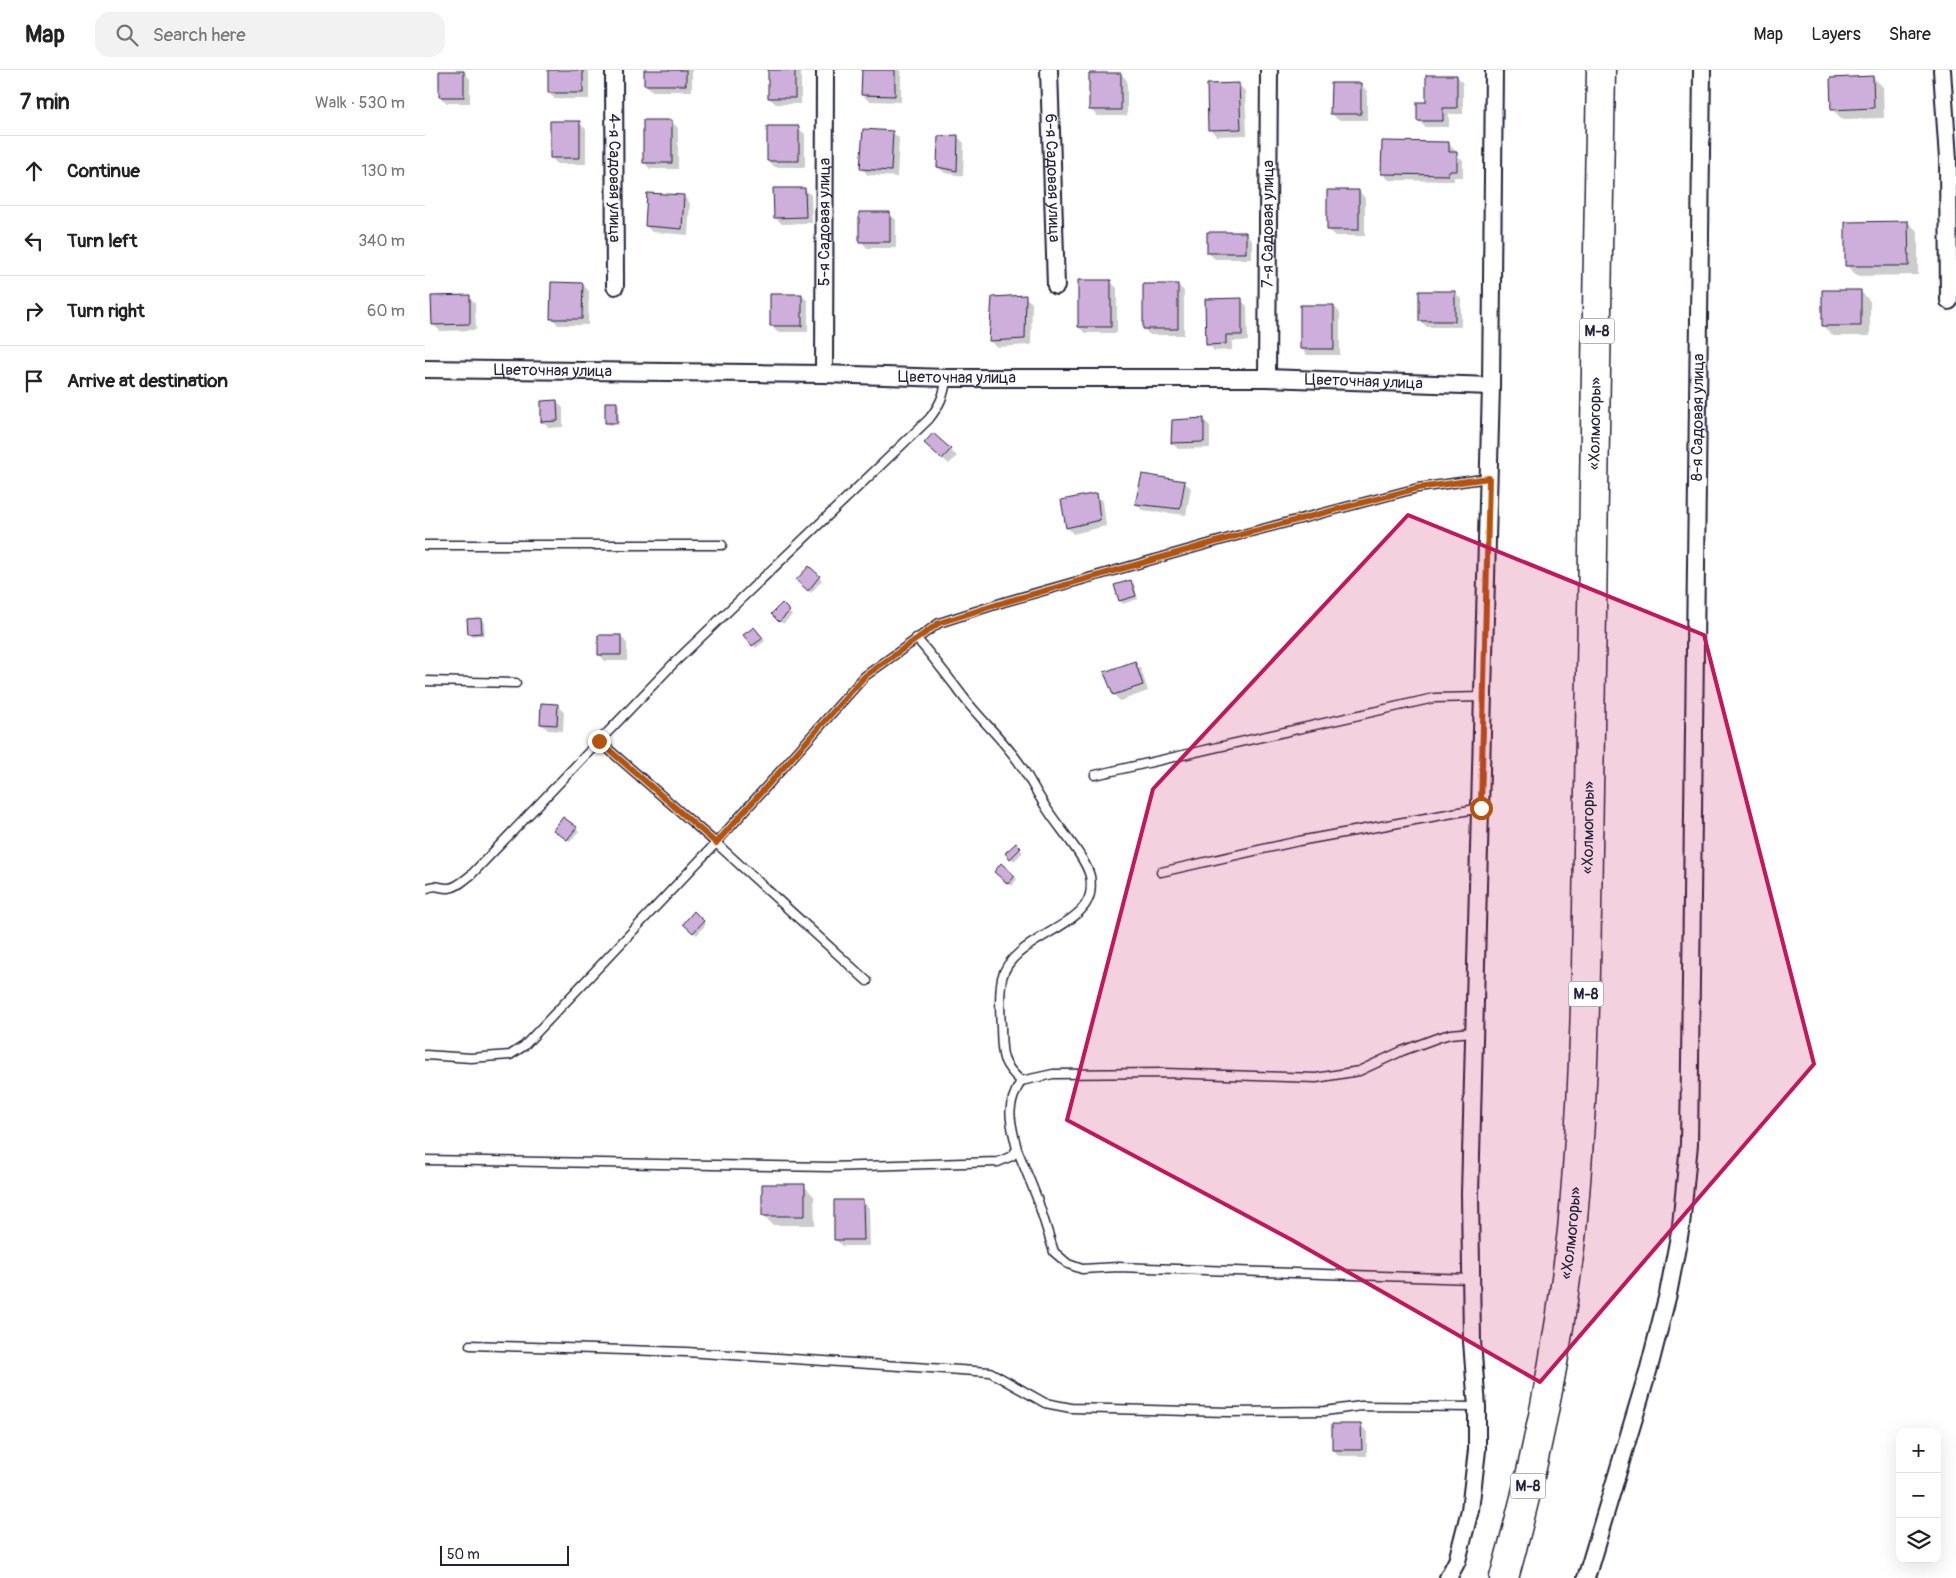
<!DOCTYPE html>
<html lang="en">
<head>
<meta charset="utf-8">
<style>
  body { margin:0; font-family:Pangolin,sans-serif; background:#f2f2f2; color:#222 }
  .controls { position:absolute; right:15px; bottom:15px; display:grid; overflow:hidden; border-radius:10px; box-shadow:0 5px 20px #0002 }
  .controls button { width:45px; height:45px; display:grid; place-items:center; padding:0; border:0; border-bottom:1px solid #e0e0e0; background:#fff; color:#222; font:25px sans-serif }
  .scale { position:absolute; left:15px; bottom:12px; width:129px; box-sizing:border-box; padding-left:5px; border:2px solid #22223b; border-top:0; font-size:14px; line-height:18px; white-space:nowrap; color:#22223b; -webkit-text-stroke:4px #fff; paint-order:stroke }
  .stop { position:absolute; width:15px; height:15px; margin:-11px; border:4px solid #b45309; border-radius:50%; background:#fff }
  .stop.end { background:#b45309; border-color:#fff; box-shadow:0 1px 5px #0008 }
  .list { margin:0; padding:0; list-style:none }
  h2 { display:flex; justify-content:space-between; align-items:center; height:65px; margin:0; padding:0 20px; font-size:21px }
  h2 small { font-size:16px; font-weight:400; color:#767676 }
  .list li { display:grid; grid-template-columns:32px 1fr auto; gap:15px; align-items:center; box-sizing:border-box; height:70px; padding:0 20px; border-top:1px solid #e0e0e0 }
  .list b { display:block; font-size:19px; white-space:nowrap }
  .list em { font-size:16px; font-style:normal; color:#767676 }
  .icon { flex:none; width:28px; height:28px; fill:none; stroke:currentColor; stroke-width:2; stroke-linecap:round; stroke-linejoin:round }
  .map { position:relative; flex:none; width:1531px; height:1508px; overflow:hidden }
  header { display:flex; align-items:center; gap:30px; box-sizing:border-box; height:70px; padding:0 25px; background:#fff; border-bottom:1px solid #e0e0e0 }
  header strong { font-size:24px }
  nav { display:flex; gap:28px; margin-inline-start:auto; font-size:18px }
  .search { width:350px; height:45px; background:#f2f2f2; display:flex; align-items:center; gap:12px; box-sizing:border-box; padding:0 18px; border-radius:15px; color:#767676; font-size:19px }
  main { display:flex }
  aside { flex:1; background:#fff }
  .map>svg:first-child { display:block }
</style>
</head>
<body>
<header>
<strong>Map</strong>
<div class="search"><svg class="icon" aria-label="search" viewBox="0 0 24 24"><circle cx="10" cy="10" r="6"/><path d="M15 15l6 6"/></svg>Search here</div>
<nav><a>Map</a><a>Layers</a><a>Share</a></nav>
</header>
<main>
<aside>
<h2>7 min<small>Walk · 530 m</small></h2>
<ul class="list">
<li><svg class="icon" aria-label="ahead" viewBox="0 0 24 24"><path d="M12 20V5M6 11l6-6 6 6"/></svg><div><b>Continue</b></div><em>130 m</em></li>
<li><svg class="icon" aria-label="left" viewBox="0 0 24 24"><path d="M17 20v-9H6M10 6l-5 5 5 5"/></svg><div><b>Turn left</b></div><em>340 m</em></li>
<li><svg class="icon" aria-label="right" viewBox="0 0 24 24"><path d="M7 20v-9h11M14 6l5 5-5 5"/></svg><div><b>Turn right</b></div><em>60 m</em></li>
<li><svg class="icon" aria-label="arrive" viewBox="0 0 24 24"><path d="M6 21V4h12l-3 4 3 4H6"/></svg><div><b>Arrive at destination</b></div></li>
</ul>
</aside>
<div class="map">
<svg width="1531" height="1508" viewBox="0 0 1531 1508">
  <rect width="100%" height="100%" fill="#fff"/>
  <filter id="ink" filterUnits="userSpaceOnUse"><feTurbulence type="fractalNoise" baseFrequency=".02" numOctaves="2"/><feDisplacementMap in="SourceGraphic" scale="10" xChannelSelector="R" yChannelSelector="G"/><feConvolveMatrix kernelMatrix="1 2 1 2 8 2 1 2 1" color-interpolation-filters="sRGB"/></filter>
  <g filter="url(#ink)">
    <path fill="#0003" d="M124 0H164V29H130L124 23Z
      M221 0H267V21H227L221 15Z
      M344 0H376V34H351L344 28Z
      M438 0H476V32L444 31 437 25Z
      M39 2 45 9V33H22L15 27Z
      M696 4 702 10V46H672L666 40Z
      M1032 6 1038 13V44H1024V57H1000L994 51 1002 34Z
      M1448 7 1458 17 1459 48 1417 49 1407 39Z
      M936 14 942 21V50H913L907 44Z
      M814 15 820 21 822 65 791 66 785 59Z
      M247 52 253 58V99H225L219 92Z
      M154 53 161 59V94H132L126 87Z
      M373 58 380 64V97H350L343 91Z
      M467 62 474 68 472 107 443 105 437 99Z
      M533 67 539 73 538 106 520 103 513 97Z
      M1023 73 1030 80V84L1038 90V107H1029V111L964 110 958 104Z
      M379 119 386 125 387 153 357 154 350 147Z
      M934 121 940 128V166H910L903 160Z
      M259 127 265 133 263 165 227 162 221 156Z
      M464 143 471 150V178H442L436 171Z
      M1483 152 1493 162V205L1432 206 1422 196Z
      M820 163 827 170V189H790L783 183Z
      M685 211 692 218V263H660L654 257Z
      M158 215 164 221 163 255H133L127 248Z
      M753 215 759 221V265H725L719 259Z
      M1435 221 1445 231V266H1408L1398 256Z
      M1030 222 1036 229V257H1002L995 251Z
      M376 225 383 231V262H352L346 255Z
      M44 227 50 233 51 260 15 261 8 254Z
      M600 227 607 233 606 275 572 277 565 271Z
      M816 230 822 236 823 271H807V280L789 281 783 274Z
      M909 236 915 243V285H882L876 278Z
      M131 331 138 338V357L124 358 118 351Z
      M192 333 194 336V355H184L181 352Z
      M778 349 785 356V378L753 379 747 373Z
      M508 365 532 386 524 394 507 379Z
      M759 412 766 418 761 445 717 440 711 434Z
      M671 425 678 431 681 456 648 464 642 457Z
      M384 498 397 510 386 523 373 510Z
      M706 512 709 514 713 529 698 534 695 531Z
      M357 535 367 545 358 554 348 544Z
      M56 549 59 552 60 565 47 566 44 563Z
      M328 558 340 571 331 578 320 566Z
      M195 566 202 573V591H180L174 584Z
      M709 592 716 599 723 621 695 631 689 625Z
      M132 635 139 642 138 661 123 660 116 654Z
      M151 758 154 761 145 772 133 763Z
      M591 775 598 782 589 791 581 783Z
      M576 795 592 809 587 816 573 804Z
      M269 843 281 854 272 865 260 854Z
      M379 1116 389 1126 390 1155H348L338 1145Z
      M438 1131 444 1138 445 1176H417L410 1169Z
      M936 1355 942 1362V1386H914L908 1380Z"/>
    <path fill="#ceaeda" stroke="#22223b" d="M123 0H158V23H123Z
      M219 0H261V15H219Z
      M343 0H370V28H343Z
      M437 0H470V26L436 25Z
      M14 1H39V27H14Z
      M664 3H696V40H664Z
      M1001 5H1032V38H1018V51H992V32H1001Z
      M1448 6 1449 38 1406 40 1405 8Z
      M814 13 816 59 783 60 782 14Z
      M906 13H936V44H905Z
      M218 50H247V93H218Z
      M125 51H155V88H125Z
      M342 56H374V91H342Z
      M438 59 468 61 466 101 435 99Z
      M533 65 532 101 512 97 513 66Z
      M957 71 1024 72V82H1032V101H1023V105L956 104Z
      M348 118H380L381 147 349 148Z
      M902 120H934V160H902Z
      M222 123 259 125 257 159 220 156Z
      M434 142H465V172H434Z
      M1483 151 1484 196H1420V152Z
      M782 162H821V183H782Z
      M653 210H686V257H653Z
      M126 212 158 213 157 249H125Z
      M718 214H753V259H718Z
      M1397 220H1436V256H1397Z
      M994 221H1030V251H994Z
      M345 224H377V256H345Z
      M45 225V254L7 255 6 226Z
      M601 225 600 269 564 271 567 227Z
      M817 228V265H801V274L781 275 780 229Z
      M875 235H909V279H875Z
      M132 330 133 351 116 352V331Z
      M180 332H192V353H180Z
      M779 348V372L746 373 747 350Z
      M508 363 526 379 517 389 499 373Z
      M717 404 760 411 755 439 710 434Z
      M672 423 675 450 641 458 636 430Z
      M384 496 395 506 383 521 371 510Z
      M706 510 711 526 694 531 689 515Z
      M357 533 365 541 354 552 346 544Z
      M56 548 57 563 43 564 42 549Z
      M329 557 338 568 327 576 318 565Z
      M173 565H196V585H173Z
      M710 591 718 615 688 625 679 602Z
      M116 633 133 634 132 655 115 654Z
      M138 747 152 757 142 770 128 760Z
      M591 773 596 778 585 789 580 783Z
      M576 793 590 806 583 814 569 802Z
      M269 841 279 851 268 863 258 854Z
      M337 1114H380V1146H337Z
      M409 1130H438L439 1170H409Z
      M907 1354H936L937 1380H907Z"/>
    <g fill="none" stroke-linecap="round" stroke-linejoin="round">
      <g stroke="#22223b" stroke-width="11">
        <path id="lane" d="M0 475H297
          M491 568C510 589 526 611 543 633 560 654 582 674 597 697 606 712 614 727 624 742 635 759 660 787 665 806 666 810 666 819 665 824 658 858 586 869 577 908 574 923 575 942 576 957 577 984 575 992 596 1011
          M0 611 91 613
          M174 671 291 773 442 911
          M670 705 1009 628 1058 627
          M736 802 874 771 1056 738
          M0 819C13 813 14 819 24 818 33 817 39 810 46 805L249 593 504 349C514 336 520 325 521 308
          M0 985 46 988 85 985 99 976 291 773 440 606 514 553 579 532 822 463 993 418 1064 408
          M592 1079 612 1128 629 1182 643 1194 657 1199 693 1197 1046 1209
          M0 1090 404 1097 573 1092 587 1086 592 1079C585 1049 580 1039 596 1011L628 1004 739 1003 891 1008 934 1001 977 981 1012 968 1025 964 1048 962
          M45 1275 261 1282 565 1302 620 1333 646 1338 803 1342 900 1341 936 1336 1052 1337"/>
      </g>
      <g stroke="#22223b" stroke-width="20">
        <g id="street">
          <path id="s1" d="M189 0 190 216"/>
          <path id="s2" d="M624 0 631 216"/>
          <path d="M1517 0 1523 89 1524 231"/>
          <path id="s3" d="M0 299 399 304 521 308H842L1066 316"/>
          <path id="s4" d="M399 304 400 0"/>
          <path id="s5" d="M842 308 844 0"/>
          <path d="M1023 1508 1032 1491 1045 1440 1052 1380V1337L1047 1271 1045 1124 1066 316 1069 0"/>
          <path id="s6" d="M1161 1508 1224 1298 1243 1224 1256 1156 1264 1074 1277 0"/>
        </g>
      </g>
      <g stroke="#22223b" stroke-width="31">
        <g id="highway">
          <path id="s7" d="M1079 1508C1111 1394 1134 1277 1147 1160 1155 1073 1159 987 1161 900L1176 0"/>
        </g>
      </g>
      <use href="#lane" stroke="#fff" stroke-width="8"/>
      <use href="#street" stroke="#fff" stroke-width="16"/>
      <use href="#highway" stroke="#fff" stroke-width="28"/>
    </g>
  </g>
  <g fill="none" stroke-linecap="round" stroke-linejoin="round" filter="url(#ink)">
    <path stroke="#b45309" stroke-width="6" d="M174 671 291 773 440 606 514 553 580 532 822 463 993 418 1064 408 1056 738"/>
  </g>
  <path fill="#c2185b" fill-opacity="0.2" stroke="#c2185b" stroke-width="4" stroke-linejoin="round" d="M983 445 1279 565 1389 994 1115 1312 867 1170 642 1050 728 719Z"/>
  <g text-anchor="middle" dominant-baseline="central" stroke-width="4" stroke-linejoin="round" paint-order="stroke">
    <g fill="#fff" stroke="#646476" stroke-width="1">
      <rect x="1154.5" y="248.5" width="35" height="25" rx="4"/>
      <rect x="1143.5" y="911.5" width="35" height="25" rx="4"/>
      <rect x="1085.5" y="1403.5" width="35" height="25" rx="4"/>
    </g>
    <g font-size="15" font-weight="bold" fill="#22223b">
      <text x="1172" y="261">М-8</text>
      <text x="1161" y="924">М-8</text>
      <text x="1103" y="1416">М-8</text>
    </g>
    <g font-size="16" fill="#22223b" stroke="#fff">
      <text stroke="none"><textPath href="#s1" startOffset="108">4-я Садовая улица</textPath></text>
      <text stroke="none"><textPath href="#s2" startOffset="108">6-я Садовая улица</textPath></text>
      <text stroke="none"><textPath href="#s4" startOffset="152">5-я Садовая улица</textPath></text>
      <text stroke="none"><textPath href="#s5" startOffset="154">7-я Садовая улица</textPath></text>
      <text stroke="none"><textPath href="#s3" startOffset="128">Цветочная улица</textPath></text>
      <text stroke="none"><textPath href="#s3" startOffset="532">Цветочная улица</textPath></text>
      <text stroke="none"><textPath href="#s3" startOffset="939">Цветочная улица</textPath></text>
      <text stroke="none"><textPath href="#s6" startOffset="1174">8-я Садовая улица</textPath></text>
      <text stroke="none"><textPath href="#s7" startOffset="1162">«Холмогоры»</textPath></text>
      <text stroke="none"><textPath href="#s7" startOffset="758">«Холмогоры»</textPath></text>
      <text stroke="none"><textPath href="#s7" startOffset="352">«Холмогоры»</textPath></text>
    </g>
  </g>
</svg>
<div class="controls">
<button>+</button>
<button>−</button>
<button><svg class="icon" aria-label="layers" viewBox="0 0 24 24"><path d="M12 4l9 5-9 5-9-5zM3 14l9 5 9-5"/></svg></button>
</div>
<div class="scale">50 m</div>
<div class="stop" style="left:1056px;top:738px"></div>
<div class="stop end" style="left:174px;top:671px"></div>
</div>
</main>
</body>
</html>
